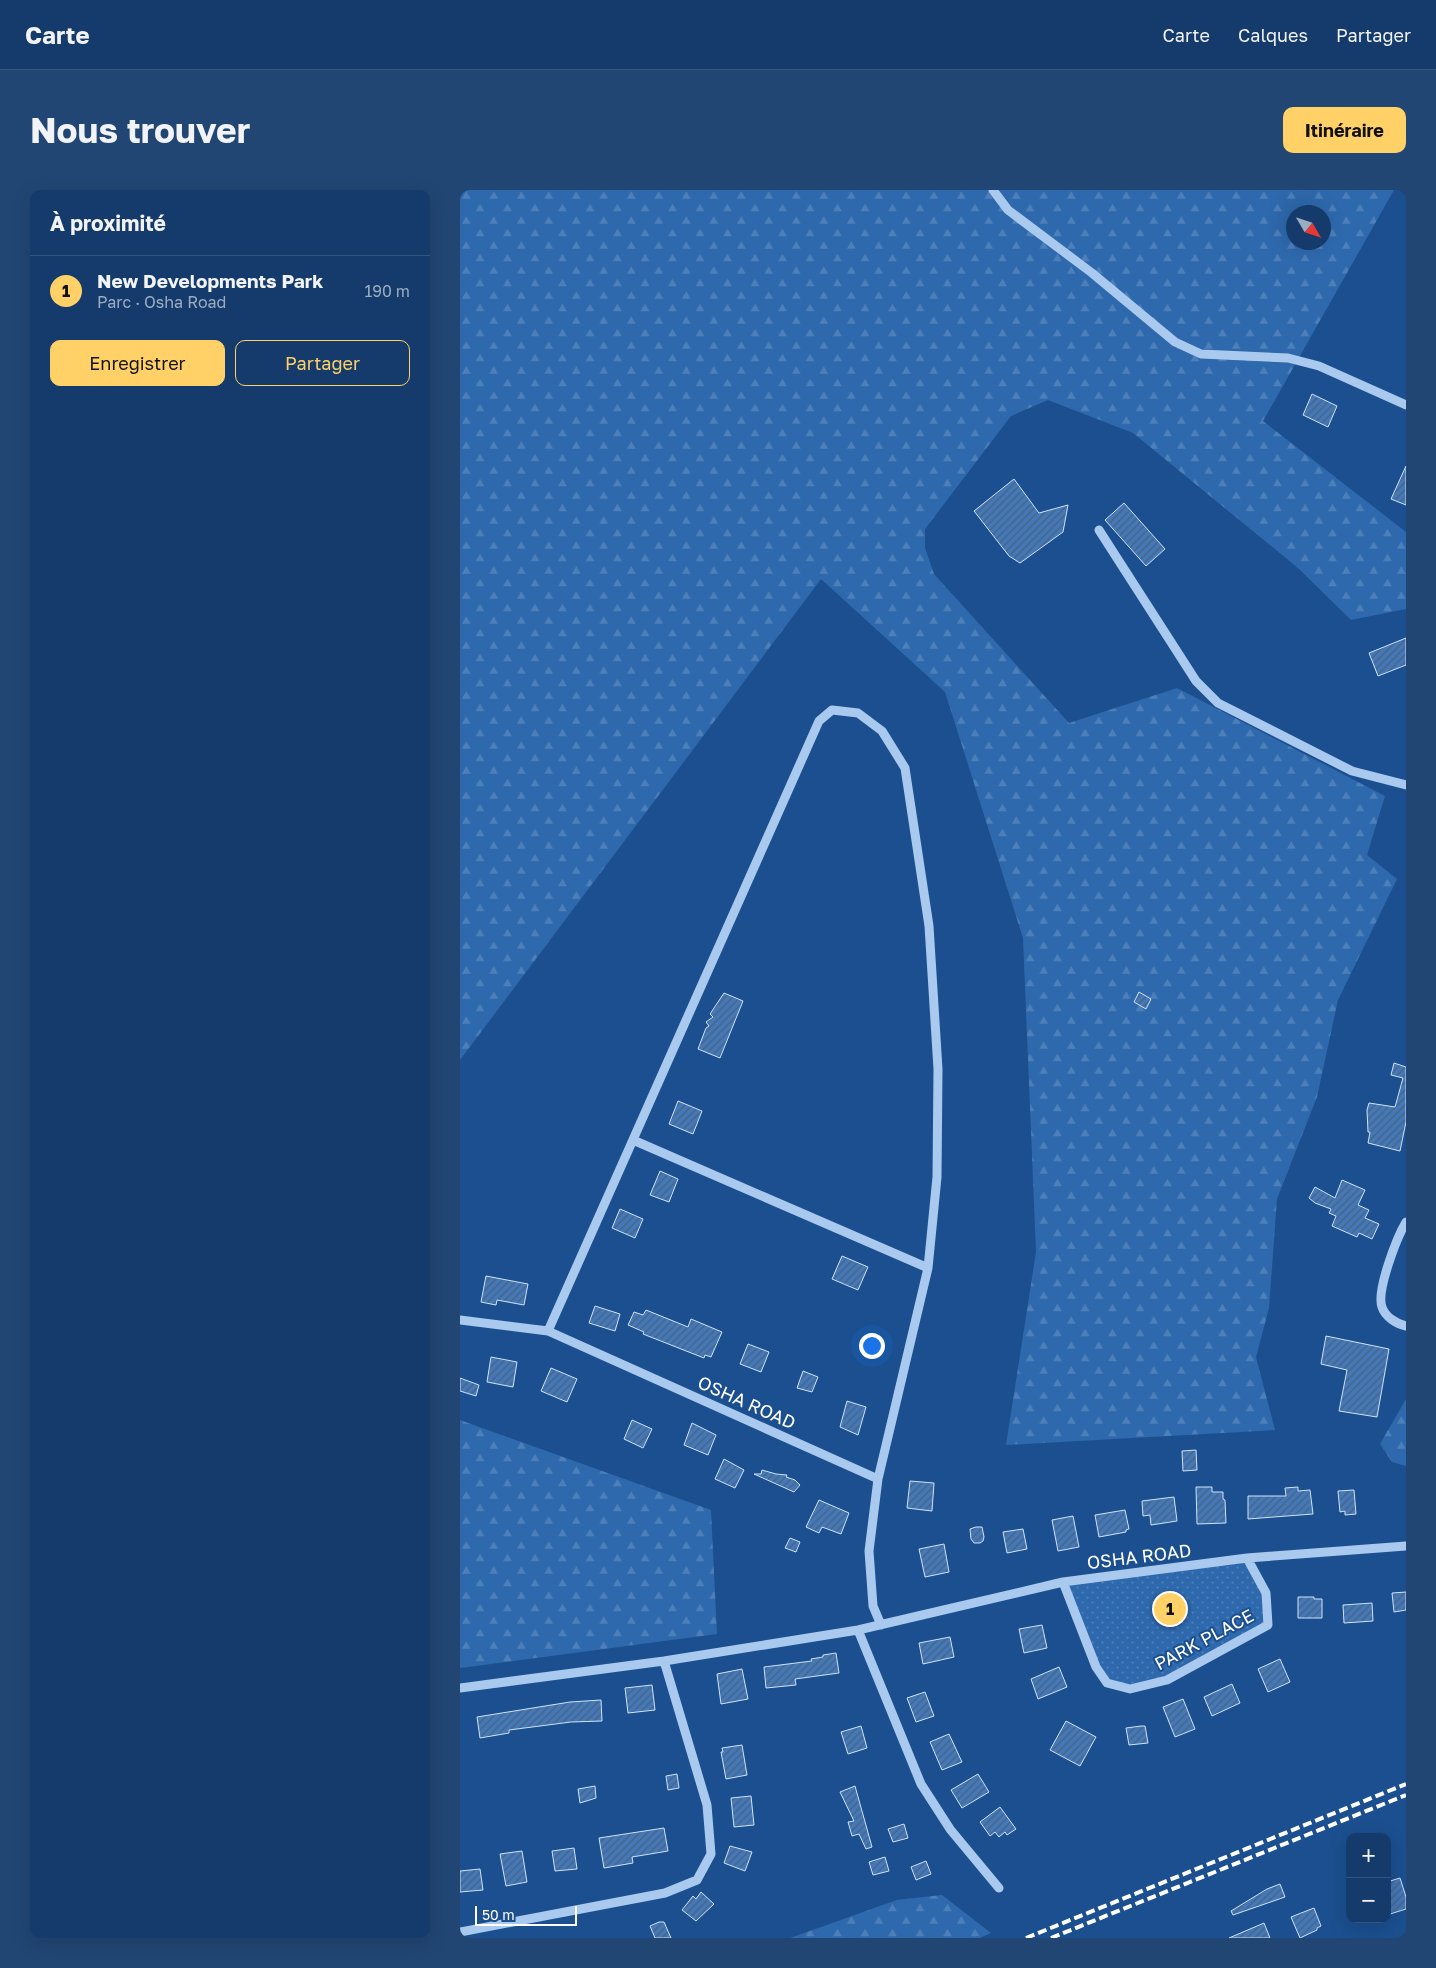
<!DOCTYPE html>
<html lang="fr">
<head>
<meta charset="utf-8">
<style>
  body { margin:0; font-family:"Golos Text",sans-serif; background:#214673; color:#f1f3f6 }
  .controls { position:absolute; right:15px; bottom:15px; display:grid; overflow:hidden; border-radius:10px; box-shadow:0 5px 20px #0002 }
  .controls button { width:45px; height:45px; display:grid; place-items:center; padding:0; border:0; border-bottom:1px solid #33557e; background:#143b6b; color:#f1f3f6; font:25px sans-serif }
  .compass { position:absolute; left:826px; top:15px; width:45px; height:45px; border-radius:50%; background:#143b6b; box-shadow:0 5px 20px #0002; rotate:129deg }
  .scale { position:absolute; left:15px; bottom:12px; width:102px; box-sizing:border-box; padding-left:5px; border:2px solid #fff; border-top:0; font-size:14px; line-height:18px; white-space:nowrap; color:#fff; -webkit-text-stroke:4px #1b4f8f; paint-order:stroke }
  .you { position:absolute; left:411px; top:1155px; width:18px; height:18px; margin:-12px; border:4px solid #fff; border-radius:50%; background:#1a73e8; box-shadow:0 0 0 8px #1a73e833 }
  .badge { display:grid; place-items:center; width:32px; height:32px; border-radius:50%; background:#ffd166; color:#111; font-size:16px; font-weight:700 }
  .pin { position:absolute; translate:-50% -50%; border:2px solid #fff; box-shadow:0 1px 5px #0006 }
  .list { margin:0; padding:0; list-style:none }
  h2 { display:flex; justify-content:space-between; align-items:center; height:65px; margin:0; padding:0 20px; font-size:21px }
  h2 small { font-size:16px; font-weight:400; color:#9dadc1 }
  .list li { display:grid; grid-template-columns:32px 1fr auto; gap:15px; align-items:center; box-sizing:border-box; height:70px; padding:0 20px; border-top:1px solid #33557e }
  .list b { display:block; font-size:19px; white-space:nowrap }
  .list p { margin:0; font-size:16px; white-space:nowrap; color:#9dadc1 }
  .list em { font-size:16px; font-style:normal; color:#9dadc1 }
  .actions { display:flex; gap:10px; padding:15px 20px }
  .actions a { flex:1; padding:11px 0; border:1px solid #ffd166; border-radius:10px; text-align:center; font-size:18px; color:#ffd166 }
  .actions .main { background:#ffd166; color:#111 }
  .map { position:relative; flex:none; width:946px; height:1748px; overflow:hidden; border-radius:10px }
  header { display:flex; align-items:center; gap:30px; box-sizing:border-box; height:70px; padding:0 25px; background:#143b6b; border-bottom:1px solid #33557e }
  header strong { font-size:24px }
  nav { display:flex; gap:28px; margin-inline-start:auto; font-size:18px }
  .intro { display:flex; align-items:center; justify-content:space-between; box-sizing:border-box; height:120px; padding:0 30px }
  h1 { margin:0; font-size:35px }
  .button { padding:12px 22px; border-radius:10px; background:#ffd166; color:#111; font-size:18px; font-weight:700 }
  main { display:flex; gap:30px; padding:0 30px }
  aside { flex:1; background:#143b6b; border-radius:10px; box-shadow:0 5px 20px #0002 }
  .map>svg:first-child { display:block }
</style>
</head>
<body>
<header>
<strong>Carte</strong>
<nav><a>Carte</a><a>Calques</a><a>Partager</a></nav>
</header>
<div class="intro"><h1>Nous trouver</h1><a class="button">Itinéraire</a></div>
<main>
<aside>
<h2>À proximité<small></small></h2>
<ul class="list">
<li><span class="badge">1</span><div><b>New Developments Park</b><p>Parc · Osha Road</p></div><em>190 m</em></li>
</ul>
<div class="actions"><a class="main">Enregistrer</a><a>Partager</a></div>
</aside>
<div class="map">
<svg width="946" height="1748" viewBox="0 0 946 1748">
  <defs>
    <pattern id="grass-dots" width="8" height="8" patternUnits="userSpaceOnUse" patternTransform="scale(1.25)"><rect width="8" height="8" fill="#2e69ad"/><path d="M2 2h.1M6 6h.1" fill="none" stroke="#4d80b9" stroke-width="1.8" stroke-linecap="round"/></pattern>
    <pattern id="forest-firs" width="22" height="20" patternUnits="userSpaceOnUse" patternTransform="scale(1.25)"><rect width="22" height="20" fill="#2e69ad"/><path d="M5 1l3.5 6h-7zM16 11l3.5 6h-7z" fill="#4d80b9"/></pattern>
    <pattern id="building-hatch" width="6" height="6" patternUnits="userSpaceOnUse" patternTransform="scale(1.25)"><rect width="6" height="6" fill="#4478b7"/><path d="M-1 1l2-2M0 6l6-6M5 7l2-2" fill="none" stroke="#486282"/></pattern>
  </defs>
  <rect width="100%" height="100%" fill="#1b4f8f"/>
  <path fill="url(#grass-dots)" d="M787 1368 806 1403 808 1435 707 1490 670 1499 647 1493 603 1392Z"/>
  <path fill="url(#forest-firs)" fill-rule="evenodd" d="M0 0H934L803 231 946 342V419L891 430 838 378 673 243 588 210 551 226 465 339V358L474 384 609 533 717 498 925 606 907 665 937 689 878 810 857 907 817 1009 809 1118 796 1167 815 1240 546 1255 576 1062 563 748 485 502 361 389 0 870ZM834 22H864V52H834Z
    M946 1209V1276L932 1272 920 1254Z
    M0 1230 251 1320 257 1444 0 1478Z
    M482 1705 531 1743 520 1748H330L437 1710Z"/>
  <path fill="url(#building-hatch)" stroke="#cfe3fa" d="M852 204 877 216 868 237 843 225Z
    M946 276V315L931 309Z
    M554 289 579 323 608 315 603 342 560 373 549 366 514 321Z
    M664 313 705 359 686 376 645 330Z
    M946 448V475L918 486 909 463Z
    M679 802 691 809 686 819 674 812Z
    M264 803 283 811 260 868 238 859 246 838 249 836 246 832 253 827 250 824Z
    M934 873 946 877V932L940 961 908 953 910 942H908L907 920 909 913 935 917 943 888 931 885Z
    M218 911 242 921 233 944 209 934Z
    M200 981 218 989 209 1012 190 1005Z
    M882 990 905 1000 898 1015 909 1020 905 1028 919 1034 912 1049 899 1043 897 1047 872 1036 876 1026 869 1023 871 1019 855 1013 849 1008 855 997 875 1008Z
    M160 1019 183 1029 175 1048 152 1038Z
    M382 1066 408 1077 398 1100 372 1089Z
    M26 1086 68 1094 64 1115 37 1110 36 1115 21 1112Z
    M135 1116 160 1124 155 1141 129 1133Z
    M186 1120 228 1137 231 1129 262 1142 251 1167 245 1165 244 1168 183 1144 184 1142 168 1135 174 1122 183 1125Z
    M866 1146 929 1159 917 1227 879 1221 887 1180 861 1174Z
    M288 1154 309 1162 301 1182 280 1174Z
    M31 1167 57 1172 53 1197 27 1192Z
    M91 1178 117 1189 107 1212 81 1201Z
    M343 1181 358 1187 352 1202 337 1198Z
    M0 1188 19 1195 16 1206 0 1201Z
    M387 1211 406 1217 398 1245 380 1237Z
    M172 1230 192 1239 183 1258 164 1249Z
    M232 1233 256 1245 248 1265 224 1255Z
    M736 1260 737 1280 723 1281 722 1261Z
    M264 1269 284 1280 275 1298 255 1289Z
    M302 1280 316 1284 327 1285 326 1287 335 1290 340 1295 334 1302 294 1284H301Z
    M450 1291 474 1293 472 1321 447 1318Z
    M736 1297H752V1302H763V1309L765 1310 766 1333 737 1334Z
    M838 1297V1301L850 1300 853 1324 788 1329V1306H826L825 1298Z
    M894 1300 896 1324 885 1325V1321L880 1322 878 1301Z
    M714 1307 717 1331 691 1335 690 1325 683 1326 682 1311Z
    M359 1310 389 1323 381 1344 362 1337 359 1343 346 1337Z
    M665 1320 669 1339 666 1340V1342L639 1347 635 1325Z
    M613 1326 619 1357 598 1361 592 1330Z
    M516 1337H522L524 1347 523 1351 520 1353H514L511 1349 510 1339Z
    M563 1339 567 1359 547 1363 543 1342Z
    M330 1348 340 1352 336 1362 325 1358Z
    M484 1354 489 1382 465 1387 459 1359Z
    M946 1402V1420L934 1422 932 1403Z
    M838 1407H854V1409H862V1428H838Z
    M912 1413 913 1431 884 1433 883 1415Z
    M582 1435 587 1458 564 1463 559 1439Z
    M490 1447 494 1467 463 1474 459 1453Z
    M376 1463 379 1483 335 1489 336 1495 306 1498 304 1477 352 1471 351 1469 363 1467V1465Z
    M820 1469 830 1492 808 1502 798 1479Z
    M599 1477 607 1497 578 1509 571 1489Z
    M282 1479 288 1509 261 1514 257 1484Z
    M772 1494 780 1513 752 1526 744 1507Z
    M192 1495 195 1520 168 1523 165 1498Z
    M465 1502 474 1526 456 1532 447 1508Z
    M723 1509 735 1539 715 1547 703 1517Z
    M141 1510 142 1531 111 1532 49 1540V1543L20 1548 17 1527 110 1512Z
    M606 1531 636 1547 620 1576 590 1560Z
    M401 1536 407 1558 388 1564 381 1542Z
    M681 1536H685L688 1553 669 1555 666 1538Z
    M489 1544 502 1572 482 1580 470 1552Z
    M282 1555 287 1585 266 1589 261 1562H263L262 1558Z
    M217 1584 219 1598 208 1600 206 1586Z
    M518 1584 529 1602 502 1618 491 1600Z
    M135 1596 136 1608 120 1613 118 1599Z
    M395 1596 412 1657 406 1659 399 1644 392 1646 388 1632 394 1631 380 1602Z
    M291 1606 294 1635 274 1637 271 1608Z
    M540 1617 556 1639 547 1645 545 1642 539 1647 535 1642 530 1646 520 1632Z
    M444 1634 448 1648 433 1652 428 1639Z
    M204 1638 208 1661 172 1667 173 1673 144 1678 139 1648Z
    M270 1656 292 1662 285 1681 264 1673Z
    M114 1658 117 1679 95 1681 92 1661Z
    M62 1661 67 1692 46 1696 40 1664Z
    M425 1667 429 1681 413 1685 409 1672Z
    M466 1671 471 1684 456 1690 451 1677Z
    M20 1679 23 1700 0 1702V1681Z
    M940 1688 946 1707V1719L927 1725V1692Z
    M820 1694 825 1707 773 1725 771 1721 807 1699Z
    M241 1702 254 1714 236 1731 222 1720 233 1706 236 1709Z
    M854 1718 861 1736 857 1738V1740L840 1748 831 1727Z
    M199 1732H204L211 1748H195L190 1736Z
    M804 1733 810 1748H769Z"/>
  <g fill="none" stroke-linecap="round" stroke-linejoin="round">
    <path stroke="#a9c9ee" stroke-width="9" d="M533 0 548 20 632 83 715 152 741 164 828 168 859 176 946 215
      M639 340 736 491 758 513 892 581 946 595
      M173 950 468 1078
      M946 1032C937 1047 916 1101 922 1117 925 1127 937 1134 946 1136
      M0 1130 88 1141 418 1289 409 1361 413 1416 421 1435
      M88 1141 359 531 372 520 398 523 422 541 445 578 469 736 478 879 477 987 468 1078 418 1289
      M603 1392 636 1477 647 1493 670 1499 707 1490 808 1435 806 1403 787 1368
      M398 1440 461 1594 490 1639 539 1698
      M0 1498 204 1471 398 1440 603 1392 787 1368 946 1356
      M0 1742 205 1703 237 1690 251 1664 247 1615 204 1471"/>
    <path stroke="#fff" stroke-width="4" stroke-dasharray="9 4" stroke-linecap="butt" d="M566 1748 946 1594
      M591 1748 946 1605"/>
  </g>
  <g text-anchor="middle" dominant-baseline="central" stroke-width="4" stroke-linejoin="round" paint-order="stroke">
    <g font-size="18" fill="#fff" stroke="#1b4f8f">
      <text transform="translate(287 1212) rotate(24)">OSHA ROAD</text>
      <text transform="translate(679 1366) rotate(-7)">OSHA ROAD</text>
      <text transform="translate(744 1449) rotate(-28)">PARK PLACE</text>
    </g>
  </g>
</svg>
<div class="controls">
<button>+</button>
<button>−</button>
</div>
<svg class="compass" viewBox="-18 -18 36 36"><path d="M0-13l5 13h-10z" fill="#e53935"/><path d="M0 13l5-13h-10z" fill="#9dadc1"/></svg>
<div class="scale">50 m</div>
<div class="you"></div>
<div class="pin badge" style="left:710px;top:1419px">1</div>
</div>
</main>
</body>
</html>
